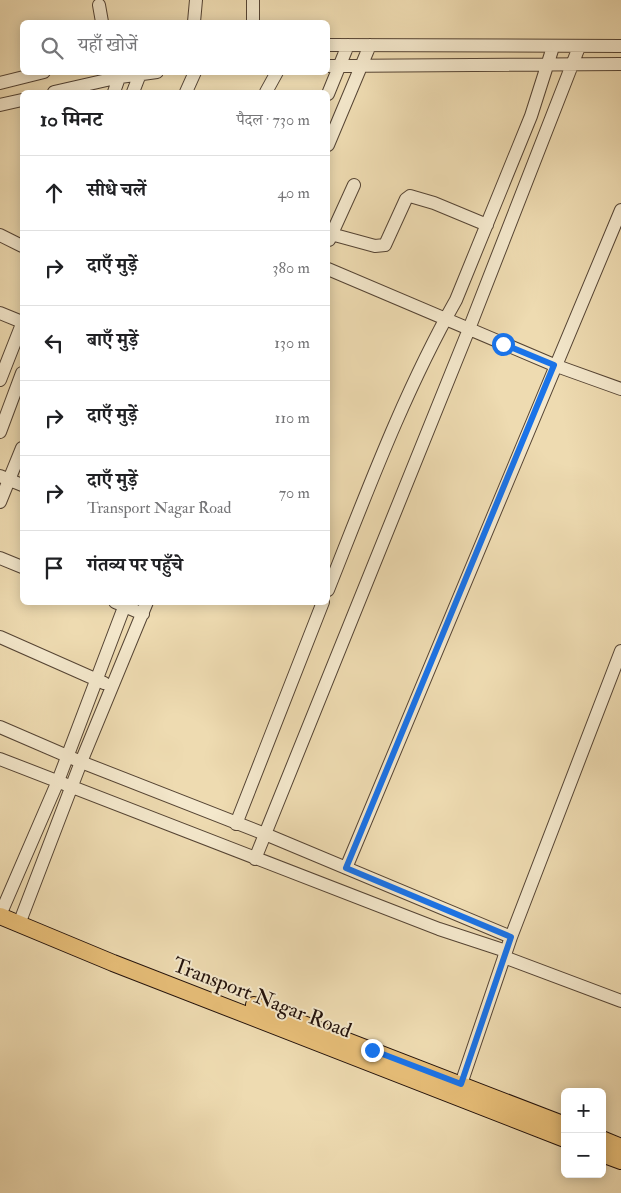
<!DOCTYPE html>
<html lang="hi">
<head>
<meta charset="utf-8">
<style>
  body { margin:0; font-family:"IM FELL Double Pica","Noto Serif Devanagari",serif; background:#f6f6f6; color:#202124 }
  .controls { position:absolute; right:15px; bottom:15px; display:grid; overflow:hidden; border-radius:8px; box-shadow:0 2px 12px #0003 }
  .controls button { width:45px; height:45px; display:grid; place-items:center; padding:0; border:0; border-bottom:1px solid #e0e0e0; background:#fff; color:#202124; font:25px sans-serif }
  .stop { position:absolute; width:15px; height:15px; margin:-11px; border:4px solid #1a73e8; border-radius:50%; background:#fff }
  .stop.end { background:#1a73e8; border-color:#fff; box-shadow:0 1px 5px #0008 }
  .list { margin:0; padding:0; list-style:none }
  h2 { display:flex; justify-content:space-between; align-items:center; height:65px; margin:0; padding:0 20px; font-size:21px }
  h2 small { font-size:16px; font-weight:400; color:#757577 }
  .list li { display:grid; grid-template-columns:32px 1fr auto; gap:15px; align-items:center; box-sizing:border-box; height:75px; padding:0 20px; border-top:1px solid #e0e0e0 }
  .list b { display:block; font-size:19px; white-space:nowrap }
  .list p { margin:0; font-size:16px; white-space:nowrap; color:#757577 }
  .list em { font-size:16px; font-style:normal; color:#757577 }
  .icon { flex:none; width:28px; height:28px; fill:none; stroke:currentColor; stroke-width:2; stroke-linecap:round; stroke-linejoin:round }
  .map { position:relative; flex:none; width:621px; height:1193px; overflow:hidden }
  .search { position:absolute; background:#fff; box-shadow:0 2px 12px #0003; left:20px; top:20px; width:310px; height:55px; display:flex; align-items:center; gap:12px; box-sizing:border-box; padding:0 18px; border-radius:8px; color:#757577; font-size:19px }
  .panel { position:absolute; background:#fff; box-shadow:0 2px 12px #0003; left:20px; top:90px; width:310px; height:515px; border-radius:8px }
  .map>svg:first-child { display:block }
</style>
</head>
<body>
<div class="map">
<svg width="621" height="1193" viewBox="0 0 621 1193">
  <rect width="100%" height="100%" fill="#eedbb1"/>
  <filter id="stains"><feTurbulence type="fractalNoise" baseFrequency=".004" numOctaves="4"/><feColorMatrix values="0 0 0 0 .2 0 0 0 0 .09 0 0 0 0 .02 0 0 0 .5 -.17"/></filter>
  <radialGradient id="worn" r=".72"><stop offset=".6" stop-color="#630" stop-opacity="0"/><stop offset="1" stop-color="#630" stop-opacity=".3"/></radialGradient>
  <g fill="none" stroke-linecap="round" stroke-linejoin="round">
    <g stroke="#554434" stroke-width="14">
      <path id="minor" d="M253 0V22
        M99 5 102 22
        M194 22 196 0
        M328 45 621 46
        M328 66 621 64
        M0 83 44 72
        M54 92 120 77 157 72
        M114 92 121 72
        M133 92 140 74
        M186 92 195 72
        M266 92 277 72
        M328 94 348 45
        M0 105 22 100
        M328 145 370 45
        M331 234 375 246 385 245 406 199 410 196 434 203 487 225
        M0 235 22 246
        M329 240 354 185
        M328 269 554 365 621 389
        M0 313 22 322
        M0 380 22 324
        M0 432 22 373
        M0 476 22 485
        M0 502 22 448
        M0 558 22 567
        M328 590C367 492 404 392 456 300L531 116 553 47
        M115 602 143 614
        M0 637 104 683
        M0 727 81 762 265 834 511 937
        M0 759 439 929 506 951
        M236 824 323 602
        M255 859 469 329 579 47
        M346 868 621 210
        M0 915 58 781 126 602
        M19 924 81 762 147 602
        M504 957 621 1001
        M461 1084 511 937 621 651"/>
    </g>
    <g stroke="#22110b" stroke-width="18">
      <path id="major" d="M0 916 113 963 565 1139
        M254 1005 565 1125
        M602 1139 621 1147
        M602 1154 621 1161"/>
    </g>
    <use href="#minor" stroke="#f4e8cc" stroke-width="12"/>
    <use href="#major" stroke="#e7be78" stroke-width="16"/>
  </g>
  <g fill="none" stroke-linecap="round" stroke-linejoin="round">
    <path stroke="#1a73e8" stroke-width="6" d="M372 1050 461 1084 511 937 346 868 554 365 503 344"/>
  </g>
  <g text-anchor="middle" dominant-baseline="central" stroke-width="4" stroke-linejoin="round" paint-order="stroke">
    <g font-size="21" fill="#22110b" stroke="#f4e8cc">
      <text transform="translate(262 998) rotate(21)">Transport Nagar Road</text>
    </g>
  </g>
  <rect width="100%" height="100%" filter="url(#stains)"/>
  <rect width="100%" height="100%" fill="url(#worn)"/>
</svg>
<div class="controls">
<button>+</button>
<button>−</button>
</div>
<div class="stop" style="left:503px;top:344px"></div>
<div class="stop end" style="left:372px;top:1050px"></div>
<div class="search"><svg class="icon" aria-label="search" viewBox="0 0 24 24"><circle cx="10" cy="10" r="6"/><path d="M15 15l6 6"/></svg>यहाँ खोजें</div>
<section class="panel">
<h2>10 मिनट<small>पैदल · 730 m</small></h2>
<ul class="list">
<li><svg class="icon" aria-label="ahead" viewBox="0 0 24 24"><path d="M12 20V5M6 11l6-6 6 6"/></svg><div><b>सीधे चलें</b></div><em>40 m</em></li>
<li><svg class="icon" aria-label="right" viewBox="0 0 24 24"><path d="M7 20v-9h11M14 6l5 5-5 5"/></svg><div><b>दाएँ मुड़ें</b></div><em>380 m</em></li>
<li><svg class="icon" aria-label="left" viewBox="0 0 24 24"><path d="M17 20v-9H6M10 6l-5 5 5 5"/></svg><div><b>बाएँ मुड़ें</b></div><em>130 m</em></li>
<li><svg class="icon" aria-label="right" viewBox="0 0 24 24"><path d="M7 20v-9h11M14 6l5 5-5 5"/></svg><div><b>दाएँ मुड़ें</b></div><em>110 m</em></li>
<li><svg class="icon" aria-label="right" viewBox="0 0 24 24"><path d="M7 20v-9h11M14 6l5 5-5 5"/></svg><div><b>दाएँ मुड़ें</b><p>Transport Nagar Road</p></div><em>70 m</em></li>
<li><svg class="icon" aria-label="arrive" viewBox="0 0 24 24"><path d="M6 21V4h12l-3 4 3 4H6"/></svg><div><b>गंतव्य पर पहुँचे</b></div></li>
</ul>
</section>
</div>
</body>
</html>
